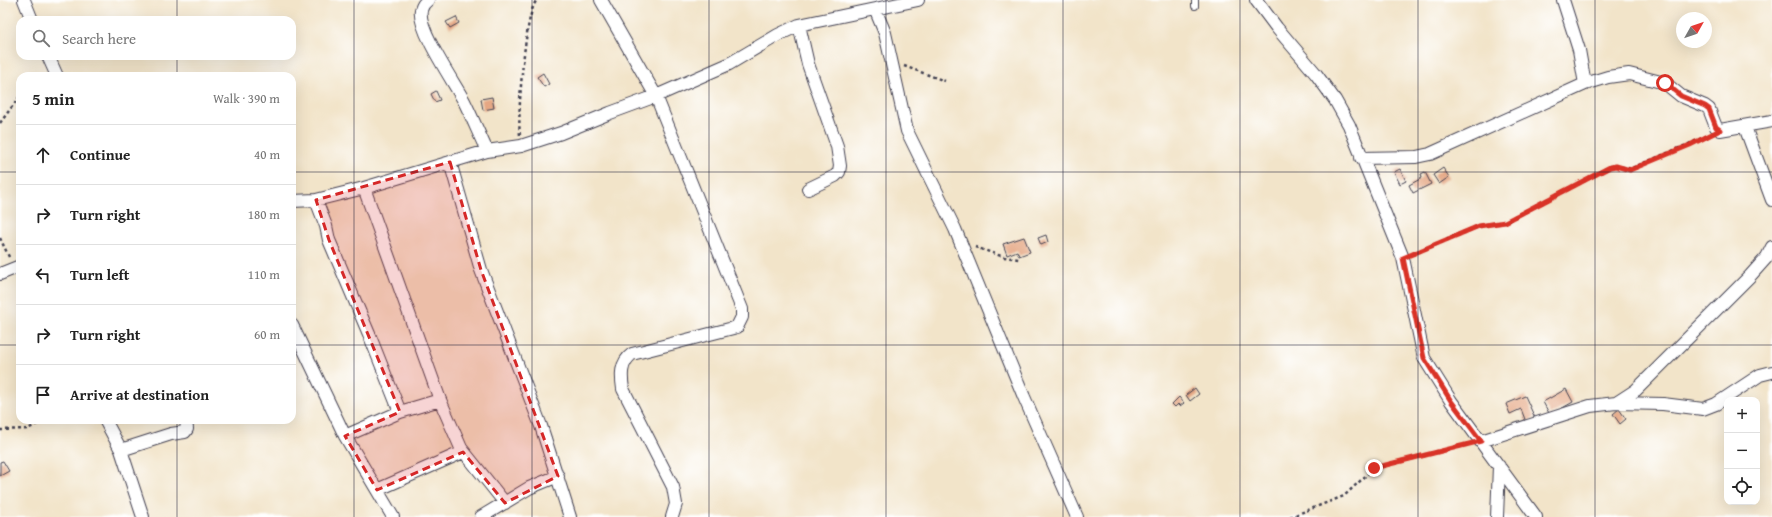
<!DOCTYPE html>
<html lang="en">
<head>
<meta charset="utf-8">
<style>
  body { margin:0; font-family:"Gentium Book Plus",serif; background:#f6f6f6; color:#222 }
  .controls { position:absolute; right:12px; bottom:12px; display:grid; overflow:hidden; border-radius:8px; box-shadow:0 4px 16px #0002 }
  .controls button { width:36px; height:36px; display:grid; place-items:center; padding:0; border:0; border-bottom:1px solid #e0e0e0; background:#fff; color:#222; font:20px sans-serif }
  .compass { position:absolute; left:1676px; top:12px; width:36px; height:36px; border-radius:50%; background:#fff; box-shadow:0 4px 16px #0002; rotate:50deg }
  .stop { position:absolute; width:12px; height:12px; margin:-9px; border:3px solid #d93025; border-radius:50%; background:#fff }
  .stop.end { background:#d93025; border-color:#fff; box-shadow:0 1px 4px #0008 }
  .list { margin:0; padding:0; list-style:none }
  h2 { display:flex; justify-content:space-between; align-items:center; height:52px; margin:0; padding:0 16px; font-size:17px }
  h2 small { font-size:13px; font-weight:400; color:#767676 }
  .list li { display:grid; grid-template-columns:26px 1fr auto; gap:12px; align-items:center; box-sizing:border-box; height:60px; padding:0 16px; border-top:1px solid #e0e0e0 }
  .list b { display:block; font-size:15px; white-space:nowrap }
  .list em { font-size:13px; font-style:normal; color:#767676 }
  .icon { flex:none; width:22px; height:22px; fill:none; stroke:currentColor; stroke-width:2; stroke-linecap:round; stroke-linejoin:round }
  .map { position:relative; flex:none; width:1772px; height:517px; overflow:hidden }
  .search { position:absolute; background:#fff; box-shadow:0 4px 16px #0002; left:16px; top:16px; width:280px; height:44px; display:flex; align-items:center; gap:10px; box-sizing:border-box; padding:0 14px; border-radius:12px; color:#767676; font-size:15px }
  .panel { position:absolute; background:#fff; box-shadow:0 4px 16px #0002; left:16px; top:72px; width:280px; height:352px; border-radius:12px }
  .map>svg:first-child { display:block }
</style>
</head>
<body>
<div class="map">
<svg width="1772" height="517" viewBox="0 0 1772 517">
  <rect width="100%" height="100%" fill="#fff"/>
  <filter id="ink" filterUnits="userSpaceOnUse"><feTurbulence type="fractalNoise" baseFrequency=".025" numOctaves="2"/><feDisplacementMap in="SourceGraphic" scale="8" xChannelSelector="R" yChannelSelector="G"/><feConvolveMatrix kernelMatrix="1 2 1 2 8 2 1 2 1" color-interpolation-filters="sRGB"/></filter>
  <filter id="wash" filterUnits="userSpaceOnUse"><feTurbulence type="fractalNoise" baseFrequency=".012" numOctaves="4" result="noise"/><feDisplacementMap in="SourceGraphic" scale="16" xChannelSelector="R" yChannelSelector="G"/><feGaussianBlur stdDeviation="0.9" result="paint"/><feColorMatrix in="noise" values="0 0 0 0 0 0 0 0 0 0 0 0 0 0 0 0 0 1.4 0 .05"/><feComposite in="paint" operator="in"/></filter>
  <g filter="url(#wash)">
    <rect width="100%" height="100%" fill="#f2e4c9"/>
    <g id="blocks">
      <path fill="#e5a784" d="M456 17 459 23 450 28 446 22Z
        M543 73 549 84 544 87 537 77Z
        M436 91 440 100 435 102 431 94Z
        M492 97 494 108 483 110 481 99Z
        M1443 168 1449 177 1439 184 1433 175Z
        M1400 169 1406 181 1400 184 1394 172Z
        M1425 172 1431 184 1413 193 1409 185 1422 178 1421 174Z
        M1046 235 1048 242 1041 245 1038 238Z
        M1024 237 1030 252 1019 256 1017 251 1007 255 1003 244Z
        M1195 388 1199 394 1190 401 1186 395Z
        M1566 389 1573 402 1550 415 1543 402Z
        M1525 396 1535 418 1526 422 1521 409 1510 414 1506 404Z
        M1179 397 1184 403 1180 406 1178 404 1175 407 1172 404Z
        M1619 409 1626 419 1620 424 1613 414Z
        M3 461 9 471 0 476V462Z"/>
    </g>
  </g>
  <g filter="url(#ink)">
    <use href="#blocks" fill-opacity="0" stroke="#413f50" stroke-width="1"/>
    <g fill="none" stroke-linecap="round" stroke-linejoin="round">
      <g stroke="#413f50" stroke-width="8">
        <path id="lane" d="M1195 6V0"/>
      </g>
      <g stroke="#413f50" stroke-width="14">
        <path id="street" d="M24 0 32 20
          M428 0C425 2 422 6 421 10 417 29 454 82 464 101 472 117 479 134 487 151
          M601 0 656 96 742 309V317L737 327 632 354C620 363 621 376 623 389L673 487 676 504 672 517
          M1256 0 1277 28 1316 74 1335 100 1349 125 1403 258 1424 358 1451 401 1536 517
          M1563 0 1579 50 1585 84
          M875 9 885 33 907 131 955 229 1024 397 1077 517
          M799 25 808 64 837 146 840 166 839 172 835 176 808 189
          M48 56 57 76
          M1745 127 1772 200
          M1361 158 1416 157 1430 154 1585 84 1608 77 1629 74 1665 83 1681 96 1705 106 1709 109 1716 127 1720 130 1772 121
          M450 162 481 270 541 426 570 517
          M364 188 440 400 461 448 505 503
          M316 200 326 226 329 240 369 334 400 412
          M292 201 316 200 364 188 487 151 521 146 561 133 610 113 656 96 729 64 778 35 799 25 918 0
          M0 274 20 266
          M292 325 345 436 393 517
          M1616 403 1663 404 1703 409 1716 404 1760 375 1772 372
          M105 420 121 450 143 517
          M345 436 400 412 440 400
          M1481 441 1590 406 1616 403 1636 390 1750 276 1767 257 1772 247
          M121 450 171 434 185 432 187 429 186 420
          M377 490 463 452
          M481 517 529 488 558 476
          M1497 517 1499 466"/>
      </g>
      <path stroke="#413f50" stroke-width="2.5" stroke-dasharray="3 3" stroke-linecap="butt" d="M904 66 945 81
        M0 123 20 96
        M520 135C517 116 525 11 537 0
        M0 238 10 259
        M975 247 1004 257 1019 259
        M1413 254 1479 226 1505 222 1610 167 1616 166 1630 169 1708 136
        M0 430 28 429 44 420
        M1290 517 1344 496 1374 468 1469 444"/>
      <use href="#lane" stroke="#fff" stroke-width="6"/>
      <use href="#street" stroke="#fff" stroke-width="12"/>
    </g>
  </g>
  <g fill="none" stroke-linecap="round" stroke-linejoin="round" filter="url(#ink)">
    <path stroke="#d93025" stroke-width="5" d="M1374 468 1481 441 1451 401 1424 358 1403 258 1479 226 1505 222 1610 167 1616 166 1630 170 1690 145 1720 130 1716 127 1709 109 1705 106 1681 96 1665 83"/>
  </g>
  <path fill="#d62828" fill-opacity="0.2" stroke="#d62828" stroke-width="3" stroke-dasharray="8 5" stroke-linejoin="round" d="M450 162 481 270 558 476 505 503 463 452 377 490 345 436 400 412 329 240 316 200Z"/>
  <path fill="none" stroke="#22223b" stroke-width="1" stroke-opacity="0.55" d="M177 0V20M354 0V517M532 0V517M709 0V517M886 0V517M1063 0V517M1240 0V517M1418 0V517M1595 0V517M177 56V76M0 172H20M292 172H1772M0 345H20M292 345H1772M177 420V517"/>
</svg>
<div class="controls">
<button>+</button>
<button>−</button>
<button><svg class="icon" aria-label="locate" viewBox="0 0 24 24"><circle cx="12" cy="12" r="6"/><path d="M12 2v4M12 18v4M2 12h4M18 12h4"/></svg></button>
</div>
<svg class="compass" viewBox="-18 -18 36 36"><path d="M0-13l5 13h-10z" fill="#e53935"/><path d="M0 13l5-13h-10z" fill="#767676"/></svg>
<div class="stop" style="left:1665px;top:83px"></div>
<div class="stop end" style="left:1374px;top:468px"></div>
<div class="search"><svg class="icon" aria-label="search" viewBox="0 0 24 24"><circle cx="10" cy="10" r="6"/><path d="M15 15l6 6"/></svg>Search here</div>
<section class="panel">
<h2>5 min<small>Walk · 390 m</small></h2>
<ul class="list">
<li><svg class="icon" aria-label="ahead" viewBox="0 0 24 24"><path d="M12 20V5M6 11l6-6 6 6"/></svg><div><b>Continue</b></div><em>40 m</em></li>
<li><svg class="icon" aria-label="right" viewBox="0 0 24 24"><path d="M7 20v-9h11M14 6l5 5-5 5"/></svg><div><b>Turn right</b></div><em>180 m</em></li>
<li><svg class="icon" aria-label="left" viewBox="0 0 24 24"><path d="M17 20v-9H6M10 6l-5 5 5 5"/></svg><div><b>Turn left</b></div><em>110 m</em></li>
<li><svg class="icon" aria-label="right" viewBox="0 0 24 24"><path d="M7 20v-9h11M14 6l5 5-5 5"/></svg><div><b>Turn right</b></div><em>60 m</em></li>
<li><svg class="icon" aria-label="arrive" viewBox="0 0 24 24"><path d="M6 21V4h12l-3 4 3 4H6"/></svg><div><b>Arrive at destination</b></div></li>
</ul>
</section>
</div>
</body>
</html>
